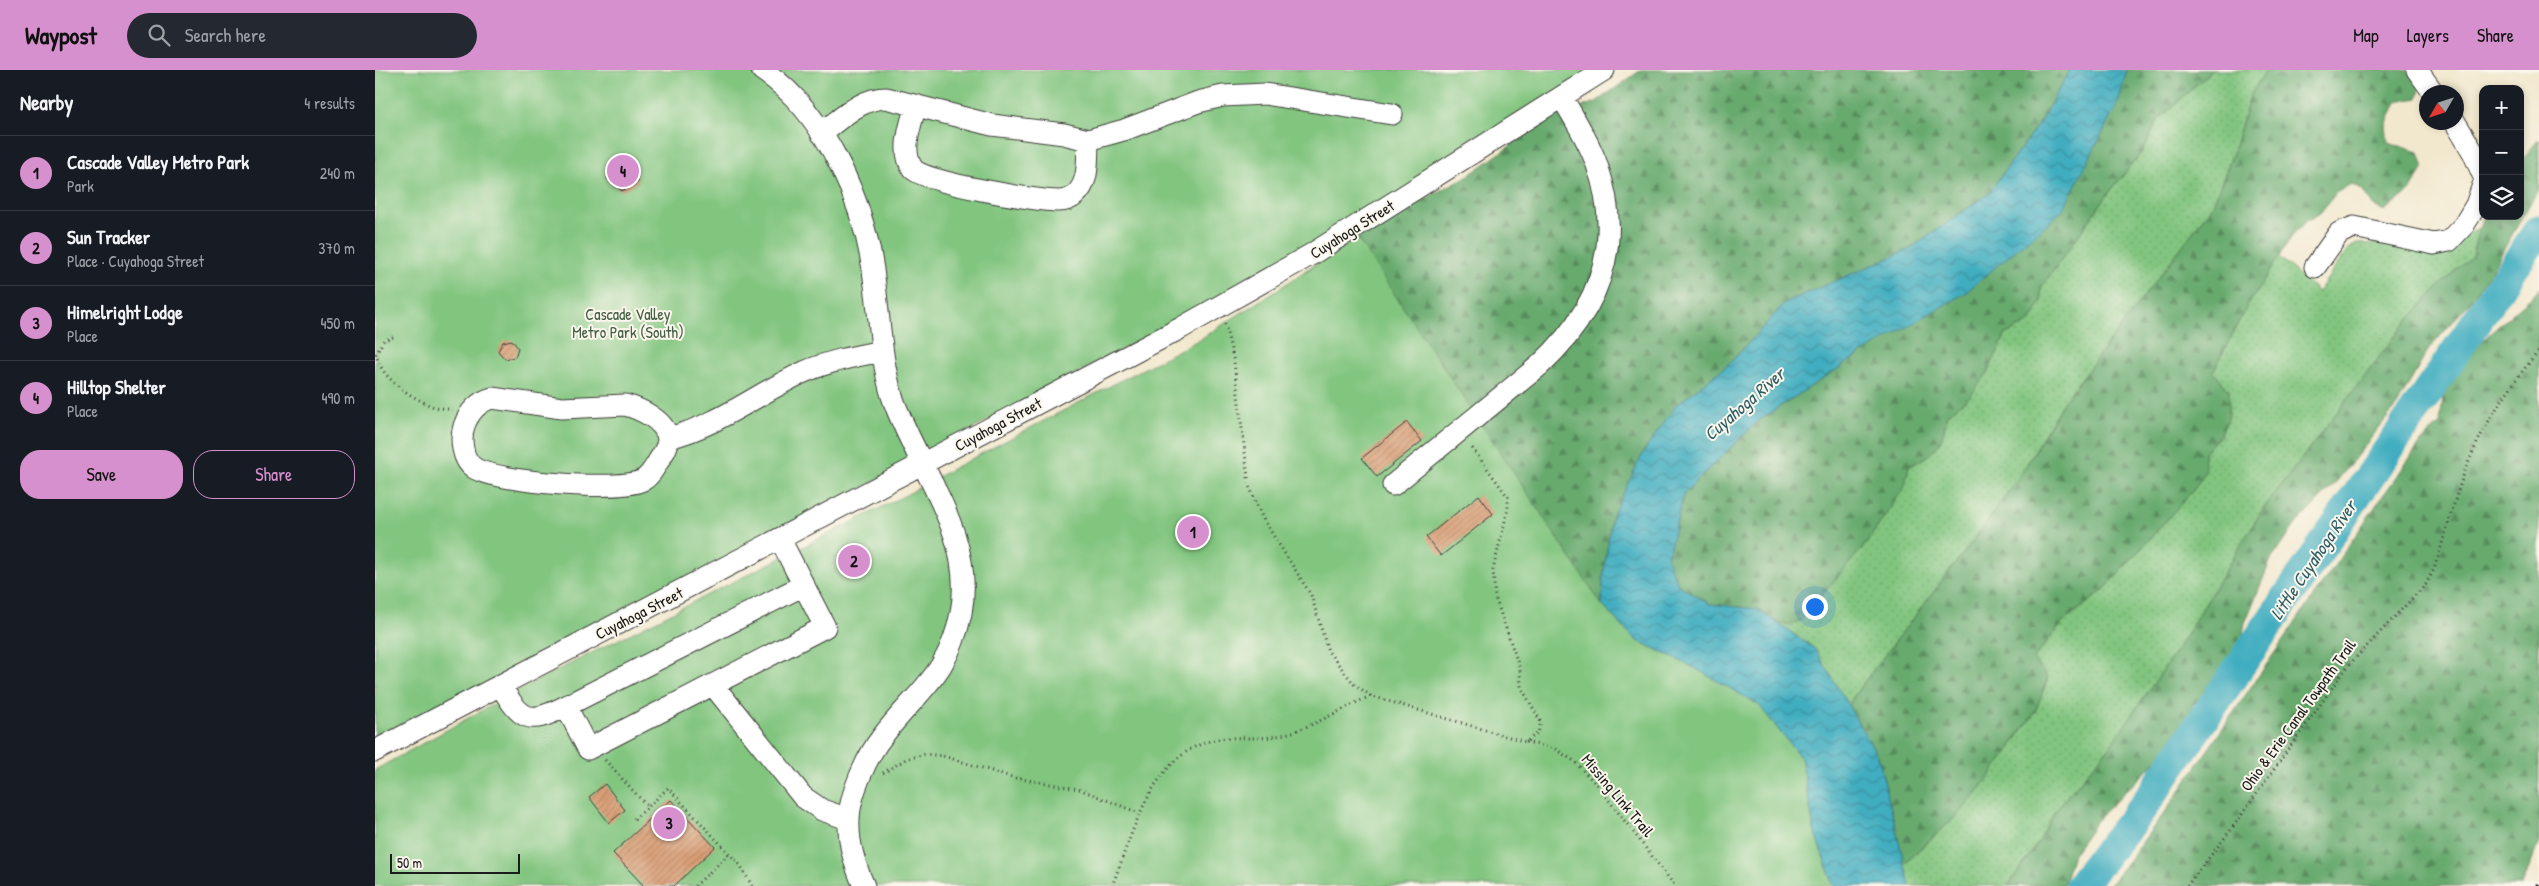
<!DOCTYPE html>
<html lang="en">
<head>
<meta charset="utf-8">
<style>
  body { margin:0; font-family:"Patrick Hand",sans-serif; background:#242831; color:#f1f3f6 }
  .controls { position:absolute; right:15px; top:15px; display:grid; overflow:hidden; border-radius:10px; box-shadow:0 2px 8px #0003 }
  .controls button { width:45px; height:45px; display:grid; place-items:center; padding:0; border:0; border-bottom:1px solid #363941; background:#171b24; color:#f1f3f6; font:25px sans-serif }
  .compass { position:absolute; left:2044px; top:15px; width:45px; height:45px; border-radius:50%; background:#171b24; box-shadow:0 2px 8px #0003; rotate:231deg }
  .scale { position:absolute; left:15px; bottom:12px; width:130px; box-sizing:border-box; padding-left:5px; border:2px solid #1c1c1c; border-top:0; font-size:14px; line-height:18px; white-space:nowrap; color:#1c1c1c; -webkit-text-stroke:4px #fbf7ec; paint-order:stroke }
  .you { position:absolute; left:1439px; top:536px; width:18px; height:18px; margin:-12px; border:4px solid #fff; border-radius:50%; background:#1a73e8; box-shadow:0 0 0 8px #1a73e833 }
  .badge { display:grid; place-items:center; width:32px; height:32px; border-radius:50%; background:#d690ce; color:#111; font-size:16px; font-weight:700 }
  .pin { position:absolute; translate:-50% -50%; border:2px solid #fff; box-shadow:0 1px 5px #0006 }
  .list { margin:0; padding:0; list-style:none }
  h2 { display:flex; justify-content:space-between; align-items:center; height:65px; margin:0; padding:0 20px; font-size:21px }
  h2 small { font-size:16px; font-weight:400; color:#9ea1a6 }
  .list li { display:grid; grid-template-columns:32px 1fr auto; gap:15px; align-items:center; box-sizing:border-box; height:75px; padding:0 20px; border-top:1px solid #363941 }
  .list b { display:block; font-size:19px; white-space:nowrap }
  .list p { margin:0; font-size:16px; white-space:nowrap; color:#9ea1a6 }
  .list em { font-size:16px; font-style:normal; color:#9ea1a6 }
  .actions { display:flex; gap:10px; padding:15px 20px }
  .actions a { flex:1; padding:11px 0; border:1px solid #d690ce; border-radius:20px; text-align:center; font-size:18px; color:#d690ce }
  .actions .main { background:#d690ce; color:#111 }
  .icon { flex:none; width:28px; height:28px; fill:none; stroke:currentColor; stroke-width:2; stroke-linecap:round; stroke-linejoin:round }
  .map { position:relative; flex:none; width:2164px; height:816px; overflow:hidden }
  header { display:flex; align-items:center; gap:30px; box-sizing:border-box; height:70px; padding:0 25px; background:#d690ce; color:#111 }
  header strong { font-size:24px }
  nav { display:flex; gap:28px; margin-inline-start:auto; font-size:18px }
  .search { width:350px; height:45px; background:#242831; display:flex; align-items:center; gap:12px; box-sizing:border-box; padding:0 18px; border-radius:28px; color:#9ea1a6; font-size:19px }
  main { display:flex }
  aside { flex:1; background:#171b24 }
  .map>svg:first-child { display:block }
</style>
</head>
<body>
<header>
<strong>Waypost</strong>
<div class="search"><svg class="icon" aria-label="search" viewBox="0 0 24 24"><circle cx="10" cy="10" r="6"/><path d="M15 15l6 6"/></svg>Search here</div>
<nav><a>Map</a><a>Layers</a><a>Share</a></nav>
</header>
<main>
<aside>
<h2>Nearby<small>4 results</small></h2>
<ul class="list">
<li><span class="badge">1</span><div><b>Cascade Valley Metro Park</b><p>Park</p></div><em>240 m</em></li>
<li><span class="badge">2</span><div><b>Sun Tracker</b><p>Place · Cuyahoga Street</p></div><em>370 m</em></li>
<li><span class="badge">3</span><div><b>Himelright Lodge</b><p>Place</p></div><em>450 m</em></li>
<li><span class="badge">4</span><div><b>Hilltop Shelter</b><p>Place</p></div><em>490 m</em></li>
</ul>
<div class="actions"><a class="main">Save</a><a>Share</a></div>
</aside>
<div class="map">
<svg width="2164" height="816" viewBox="0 0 2164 816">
  <defs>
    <pattern id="grass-dots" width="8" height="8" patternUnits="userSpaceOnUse" patternTransform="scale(1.25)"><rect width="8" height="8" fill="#81c57f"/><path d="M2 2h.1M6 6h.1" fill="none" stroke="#6fa96d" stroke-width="1.8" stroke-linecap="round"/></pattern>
    <pattern id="forest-firs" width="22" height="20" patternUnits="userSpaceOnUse" patternTransform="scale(1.25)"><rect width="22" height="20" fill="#68aa6e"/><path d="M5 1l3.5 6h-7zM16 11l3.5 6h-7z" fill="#558a5a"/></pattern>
    <pattern id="water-waves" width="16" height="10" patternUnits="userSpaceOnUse" patternTransform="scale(1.25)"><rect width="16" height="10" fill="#41adc0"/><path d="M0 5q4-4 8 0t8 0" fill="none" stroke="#368c9b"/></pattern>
    <pattern id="building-hatch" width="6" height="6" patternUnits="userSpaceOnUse" patternTransform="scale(1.25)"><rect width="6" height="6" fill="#d99d75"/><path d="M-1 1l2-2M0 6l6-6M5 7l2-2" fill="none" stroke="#af7f5f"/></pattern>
  </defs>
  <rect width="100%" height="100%" fill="#fbf7ec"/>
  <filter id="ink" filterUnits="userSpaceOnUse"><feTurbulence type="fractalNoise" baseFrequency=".02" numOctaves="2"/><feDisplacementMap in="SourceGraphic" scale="10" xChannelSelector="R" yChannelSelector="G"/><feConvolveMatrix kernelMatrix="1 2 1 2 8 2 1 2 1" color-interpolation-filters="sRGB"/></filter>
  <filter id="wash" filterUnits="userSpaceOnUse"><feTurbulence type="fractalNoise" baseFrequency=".0096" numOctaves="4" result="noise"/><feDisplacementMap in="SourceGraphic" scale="20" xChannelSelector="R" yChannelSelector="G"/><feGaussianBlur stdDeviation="1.12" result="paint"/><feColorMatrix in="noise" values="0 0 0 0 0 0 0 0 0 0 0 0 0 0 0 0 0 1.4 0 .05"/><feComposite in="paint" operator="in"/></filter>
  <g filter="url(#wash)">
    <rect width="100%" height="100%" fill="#f2e8ce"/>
    <path fill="url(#grass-dots)" stroke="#4e704e" d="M1837 0H1891L1875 26 1858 83 1837 137 1687 334 1651 396 1607 459 1483 620 1473 636 1440 579 1400 551 1415 555C1460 507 1513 460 1534 396 1563 382 1566 376 1572 344L1594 327 1631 264 1655 252 1666 232V218L1733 124 1767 82 1783 50Z
      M2104 158 2097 186 2065 215 2028 256 1886 442 1798 586 1734 677 1680 741 1665 770 1633 816H1535L1529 793 1586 742 1613 709 1660 642 1673 608 1658 589 1691 549 1728 521 1820 418 1828 382 1846 365 1854 320 1838 302 1868 243 1903 186 1943 222 1974 178 1982 174 2074 171Z"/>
    <path fill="url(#forest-firs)" stroke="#426345" d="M1266 0H1695L1665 52 1613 124 1535 179 1411 232 1355 293 1301 335 1237 446 1228 507 1227 535 1261 570 1318 597 1353 676 880 238 931 200 1007 152 1094 105 1176 47 1221 32Z
      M1752 0H1837L1783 50 1767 82 1733 124 1666 218V232L1655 252 1631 264 1612 304 1594 327 1572 344C1567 376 1563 382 1534 396L1529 418 1490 475 1426 550 1415 555 1400 551 1382 539 1335 534 1303 515 1292 489 1309 423 1384 350 1484 285 1744 31Z
      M1891 0H2027L2048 3 2043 28 2021 32 2011 55 2013 73 2044 82 2049 98 2034 122 2009 141 1997 135 1987 119 1976 114 1961 123 1945 143 1933 150 1919 163 1868 243 1838 302 1854 320C1854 353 1852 359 1829 382L1830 401 1820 418 1728 521 1691 549 1658 589 1673 608 1660 642 1613 709 1586 742 1529 793 1503 686 1473 636 1483 620 1607 459 1651 396 1687 334 1837 137 1858 83 1875 26Z
      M2164 69V118L2117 200 2095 232 2054 279 2022 335 1962 411 1921 454 1896 489 1870 553 1866 574 1850 601 1818 635 1805 669 1726 745 1698 784 1688 816H1633L1665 770 1680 741 1734 677 1798 586 1886 442 2028 256 2065 215 2097 186 2104 158 2109 146H2145V92Z
      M2164 218V772L2147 816H1734L1790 742 2002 434 2047 371 2065 354 2068 326 2085 290 2162 222Z"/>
    <path fill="#81c57f" stroke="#4e704e" d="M0 0H1229L994 148 0 677Z
      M982 168 1227 535 1261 570 1318 597 1384 635 1426 688 1440 764 1459 816H0V700L147 618 531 425 577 399 827 268Z"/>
    <path fill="url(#water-waves)" stroke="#2e646e" d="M1695 0H1752L1744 31 1687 141 1590 223 1484 285 1384 350 1309 423 1292 489 1303 515 1335 534 1382 539 1440 579 1503 686 1535 816H1459L1440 764 1426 688 1384 635 1318 597 1261 570 1227 535 1228 507 1237 446 1268 383 1301 335 1355 293 1411 232 1535 179 1613 124 1665 52Z"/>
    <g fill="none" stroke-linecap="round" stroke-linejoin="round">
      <path stroke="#41adc0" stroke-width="31" d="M1705 816 1768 737 2164 160"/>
    </g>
    <g id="blocks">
      <path fill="url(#building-hatch)" d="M240 92 259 94 263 112 247 121 232 109Z
        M137 270 143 278 140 287 130 289 123 281 128 272Z
        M1032 352 1047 371 1002 407 987 388Z
        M1104 425 1118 444 1066 486 1051 467Z
        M230 714 250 740 234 753 214 727Z
        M296 730 340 777 299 816H269L238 783Z"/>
    </g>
  </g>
  <g filter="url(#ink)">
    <use href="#blocks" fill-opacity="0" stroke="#3c3b37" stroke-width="1"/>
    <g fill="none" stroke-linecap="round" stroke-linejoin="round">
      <g stroke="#3c3b37" stroke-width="23">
        <path id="minor" d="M387 0C453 44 492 139 500 215 505 252 506 290 517 326 541 398 601 463 586 543 574 605 542 621 507 667 492 686 474 726 474 750 473 772 480 796 489 816
          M2042 0 2058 22
          M541 35C536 54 525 81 538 99 548 112 662 131 683 131 689 131 696 129 700 125 715 113 712 88 713 70
          M2080 52 2098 82 2108 105
          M446 63C466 49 486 28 511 28L617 55 689 64 713 70 749 60 823 32 848 26 890 24 1017 44
          M1940 197 1964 163 1979 157 2059 174 2074 171 2089 155 2101 135 2108 115
          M117 328 187 338 250 335C266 339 291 351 293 369 293 377 288 384 284 390 280 397 275 406 268 410 245 422 122 412 99 398 87 390 85 369 89 356 94 342 103 332 117 328Z
          M293 368C343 356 383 323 429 302 454 291 481 286 507 281
          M1018 415 1165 295C1224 240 1250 174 1222 95 1214 71 1199 49 1187 27
          M405 469 450 557 213 679 191 636 429 515
          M125 615C147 650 152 656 191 636
          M338 615 428 727 447 740 473 749
          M0 681 806 258 937 184 1229 0"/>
      </g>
      <path stroke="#3c3b37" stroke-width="3" stroke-dasharray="1 4" stroke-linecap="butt" d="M850 254 859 292 874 416 888 449 936 525 953 581 979 614 996 626 1151 672 1163 663 1166 652 1146 617 1145 599 1120 527 1118 500 1133 439V427L1095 375
        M18 267 9 270 1 284C5 307 33 325 54 335 61 338 70 338 77 340
        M1151 672 1180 679 1199 691 1222 715 1300 816
        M230 690 273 737 293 718 366 796 377 816
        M508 703 531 689 550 684 568 686 640 708 704 719 764 743
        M259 749 273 737
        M320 816 354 784
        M737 816C758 763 777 680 844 669 862 666 882 670 901 666 935 660 964 639 996 626
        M1812 816 1855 761 1972 597 2051 514 2059 499C2070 467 2078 433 2090 401 2106 358 2134 316 2164 281"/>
      <use href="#minor" stroke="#fff" stroke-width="21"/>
      <path stroke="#1c1c1c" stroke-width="4" stroke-dasharray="8 4" stroke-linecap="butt" d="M2163 816 2164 814"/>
    </g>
  </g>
  <g text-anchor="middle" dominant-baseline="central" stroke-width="4" stroke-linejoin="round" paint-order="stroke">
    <g font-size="16" fill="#1c1c1c" stroke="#fbf7ec">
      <text transform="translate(977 159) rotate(-32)">Cuyahoga Street</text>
      <text transform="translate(623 354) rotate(-28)">Cuyahoga Street</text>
      <text transform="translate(264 543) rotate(-27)">Cuyahoga Street</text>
      <text transform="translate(1923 645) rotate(-54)">Ohio &amp; Erie Canal Towpath Trail</text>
      <text transform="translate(1243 725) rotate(50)">Missing Link Trail</text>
    </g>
    <g font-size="16" fill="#446044" stroke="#fbf7ec">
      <text x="253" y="244">Cascade Valley<tspan x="253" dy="18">Metro Park (South)</tspan></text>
    </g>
    <g font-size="18" font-style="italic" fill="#2d5d66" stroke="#fbf7ec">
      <text transform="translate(1369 334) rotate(-41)">Cuyahoga River</text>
      <text transform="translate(1938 490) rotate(-56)">Little Cuyahoga River</text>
    </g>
  </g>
</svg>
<div class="controls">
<button>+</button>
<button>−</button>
<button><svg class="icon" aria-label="layers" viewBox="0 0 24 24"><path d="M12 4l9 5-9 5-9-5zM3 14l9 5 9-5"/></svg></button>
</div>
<svg class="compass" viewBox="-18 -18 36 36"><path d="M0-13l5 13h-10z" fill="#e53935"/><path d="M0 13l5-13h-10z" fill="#9ea1a6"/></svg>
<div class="scale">50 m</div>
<div class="you"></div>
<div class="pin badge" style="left:818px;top:462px">1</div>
<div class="pin badge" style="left:479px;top:491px">2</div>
<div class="pin badge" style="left:294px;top:753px">3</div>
<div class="pin badge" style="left:248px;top:101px">4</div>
</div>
</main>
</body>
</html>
